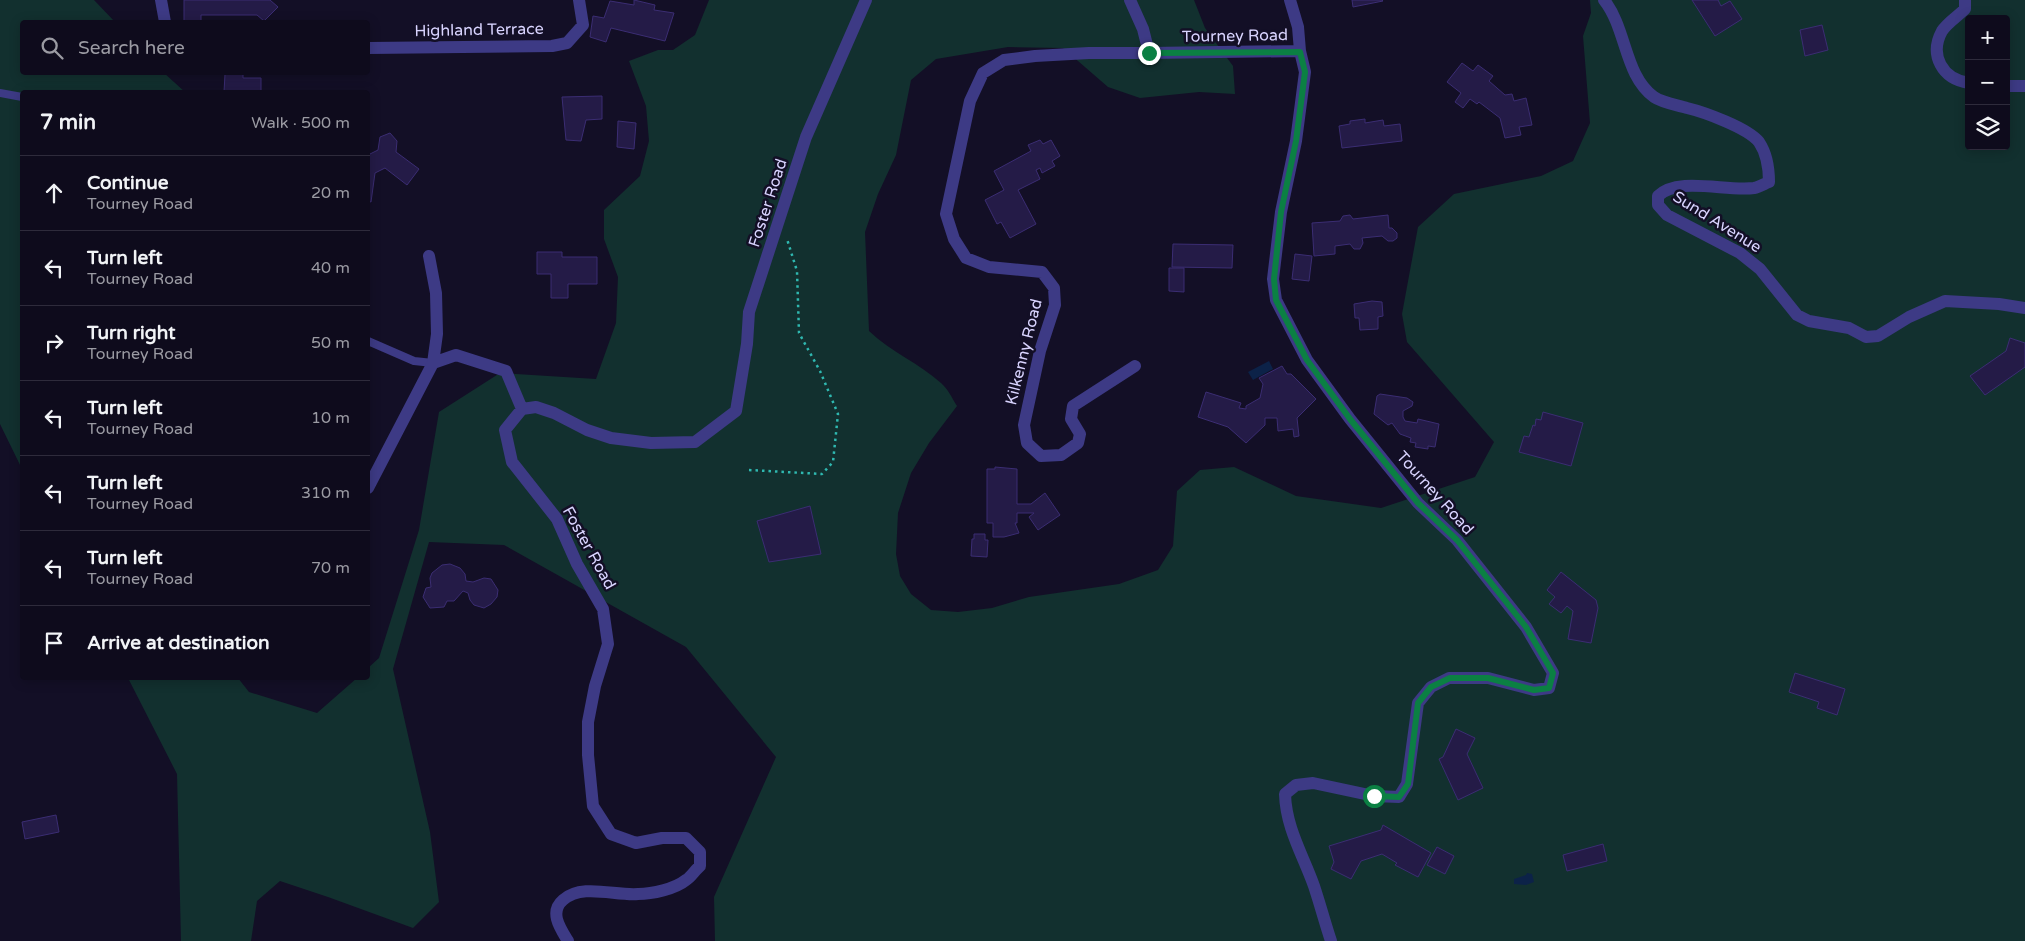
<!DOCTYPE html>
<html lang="en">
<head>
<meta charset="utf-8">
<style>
  body { margin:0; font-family:"Varela Round",sans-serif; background:#171425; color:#f1f3f6 }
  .controls { position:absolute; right:15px; top:15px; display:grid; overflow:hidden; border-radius:5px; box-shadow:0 2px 12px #0003 }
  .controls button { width:45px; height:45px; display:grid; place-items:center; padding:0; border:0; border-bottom:1px solid #2e2b3b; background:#0e0b1c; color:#f1f3f6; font:25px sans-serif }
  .stop { position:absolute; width:15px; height:15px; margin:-11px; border:4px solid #0b8043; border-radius:50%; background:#fff }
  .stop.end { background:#0b8043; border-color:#fff; box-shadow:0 1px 5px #0008 }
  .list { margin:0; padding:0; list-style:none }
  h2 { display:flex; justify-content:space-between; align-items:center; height:65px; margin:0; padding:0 20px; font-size:21px }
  h2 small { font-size:16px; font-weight:400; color:#9b9ba3 }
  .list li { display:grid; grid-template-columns:32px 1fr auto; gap:15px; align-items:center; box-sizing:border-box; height:75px; padding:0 20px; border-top:1px solid #2e2b3b }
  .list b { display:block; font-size:19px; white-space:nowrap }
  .list p { margin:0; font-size:16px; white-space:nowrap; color:#9b9ba3 }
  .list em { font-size:16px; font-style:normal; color:#9b9ba3 }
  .icon { flex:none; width:28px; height:28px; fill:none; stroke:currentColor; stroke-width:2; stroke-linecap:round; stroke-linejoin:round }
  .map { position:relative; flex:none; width:2025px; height:941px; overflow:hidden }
  .search { position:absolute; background:#0e0b1c; box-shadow:0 2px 12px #0003; left:20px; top:20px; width:350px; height:55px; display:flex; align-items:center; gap:12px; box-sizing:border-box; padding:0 18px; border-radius:5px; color:#9b9ba3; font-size:19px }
  .panel { position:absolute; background:#0e0b1c; box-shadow:0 2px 12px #0003; left:20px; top:90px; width:350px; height:590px; border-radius:5px }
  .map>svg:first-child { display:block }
</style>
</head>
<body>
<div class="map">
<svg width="2025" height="941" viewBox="0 0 2025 941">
  <rect width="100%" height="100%" fill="#130f26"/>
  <path fill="#12302f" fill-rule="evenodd" d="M0 0H94L115 22H22V72L164 73 185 92H22V469L0 424Z
    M709 0H1194L1205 28 1233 66 1235 94 1199 92 1140 98 1108 87 1063 48 1008 47 936 59 911 80 896 155 878 194 865 232 869 331C891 352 919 363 941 383 948 389 952 398 957 406L929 443 911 473 898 513 896 554 900 576 911 594 931 610 958 612 992 608 1029 597 1119 584 1158 570 1173 546 1177 491 1200 470 1234 467 1296 496 1381 508 1475 477 1494 442 1407 342 1402 314 1418 227 1454 194 1541 176 1573 161 1590 123 1583 36 1591 13 1590 0H2025V941H715L714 897 776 757 686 647 504 545 429 542 393 669 430 832 439 902 413 928 328 897 280 881 257 901 251 941H181L177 774 128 678H238L249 692 317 713 357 678H368V668L379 658 419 530 439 412 500 373 596 379 616 323 618 277 604 239V210L640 176 649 141 646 106 629 61 658 50H673L695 35ZM1969 19H2006V146H1969Z"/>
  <path fill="#0c2248" d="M1269 361 1273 369 1253 380 1248 372Z
    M1527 873 1532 874 1534 882 1526 885 1514 884V879L1526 875Z"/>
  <path fill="#241b47" stroke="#3b2d73" d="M184 0H270L278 7 264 21 257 15H201V22H184Z
    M634 0 655 5 654 10 674 13 665 41 611 28 606 42 590 37 593 16 604 18 610 1 634 5Z
    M1352 0H1382L1383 1 1353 7Z
    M1692 0H1718L1721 6 1730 1 1742 19 1715 36Z
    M1822 25 1828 50 1805 56 1800 30Z
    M1462 63 1473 71 1478 65 1493 76 1489 81 1505 95 1512 94 1514 101 1526 98 1532 125 1519 127 1521 135 1505 138 1500 118 1479 102 1477 104 1470 99 1463 108 1455 102 1461 93 1447 82Z
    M225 74H243V78H261V92H224Z
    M602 96V119L586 120 581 141 566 140 562 97Z
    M1365 119V123L1383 120 1384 126 1400 124 1402 141 1342 148 1339 126 1350 124V121Z
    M618 121 636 123 634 149 617 147Z
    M390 133 397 141 396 152 419 169 407 185 385 168 375 173 371 202 368 201V155L378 150 380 137Z
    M1040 140 1043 144 1051 140 1060 156 1052 161 1055 166 1042 173 1040 168 1036 170 1040 179 1018 190 1036 224 1010 238 1001 222 997 224 985 200 1004 190 994 171 1031 151 1028 145Z
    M1350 215 1353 219 1388 215 1389 228H1392L1397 233V238L1393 241H1388L1382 236 1362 238 1363 243 1360 249H1354L1350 244 1335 246V254L1314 256 1312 223 1340 221 1343 216Z
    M1173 244 1233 245 1232 268 1172 267Z
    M537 252H562V257H597V284H568V298H551V274H537Z
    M1295 254 1312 256 1309 281 1292 279Z
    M1169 268H1184V292L1169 291Z
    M1372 301 1382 302 1383 316 1378 317V329L1360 330 1359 318H1355L1354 304Z
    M2010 338 2025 343V367L1985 395 1970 376 2006 351Z
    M1282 366 1287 374H1291L1316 399 1297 418 1299 436 1294 437 1293 429 1278 431 1277 418H1265V425L1246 443 1228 427 1198 417 1206 392 1241 403 1239 408 1246 409V406L1260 398 1263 384 1259 378Z
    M1380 394 1407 398 1413 402 1412 406 1403 411V417L1405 421 1417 423 1418 419 1439 424 1435 447 1428 446V449L1415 447 1416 443 1410 442 1411 438 1400 434 1392 423 1388 425 1374 414 1377 396Z
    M1543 412 1583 423 1571 466 1519 452 1524 436 1529 437 1533 425 1535 426 1536 419 1541 420Z
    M995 467 1017 469V504H1031L1045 493 1060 515 1038 530 1029 517 1034 513H1017V523H1015L1019 533 1004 537H993V523H987V469H995Z
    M810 506 821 554 769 562 757 521Z
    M974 534H985V540H988L987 557 971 556 972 539H974Z
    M450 564 460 568 465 574 466 581 473 582 484 578 491 579 498 590 497 597 491 604 484 608 474 605 470 600 468 593 463 591 454 601H447L444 607 430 608 423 597 426 588 431 587 430 578 432 573 442 565Z
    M1561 572 1596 600 1598 608 1591 643 1568 639 1573 611 1567 606 1561 613 1549 604 1555 597 1547 590Z
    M1795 673 1845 689 1837 715 1817 708 1819 702 1789 692Z
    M1456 729 1475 738 1467 754 1483 788 1458 800 1439 759 1443 757Z
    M56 815 59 832 25 839 22 822Z
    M1383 825 1431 853 1418 877 1395 865 1397 863 1382 854 1361 861 1351 879 1331 869 1334 862 1329 846 1381 830Z
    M1603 844 1607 861 1567 871 1563 855Z
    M1437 847 1454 856 1445 874 1427 865Z"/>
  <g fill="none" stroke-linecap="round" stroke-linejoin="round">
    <path stroke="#2fb8b0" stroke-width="2.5" stroke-dasharray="2.5 4" stroke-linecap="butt" d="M749 470 822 474 833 462 838 414 820 371 799 333 797 271 787 239"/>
    <path stroke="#3d3a85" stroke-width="8" d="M0 93 22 97
      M368 341 414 361 433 363"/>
    <path stroke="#3d3a85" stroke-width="12" d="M161 0 165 22
      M1130 0 1143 29 1149 53 1300 51
      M1290 0 1298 27 1300 51 1305 72 1296 141 1281 212 1273 279 1276 300 1307 360 1350 419 1418 503 1457 540 1526 627 1553 673 1549 688 1534 690 1488 678H1449L1431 687 1418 703 1407 784 1399 797 1374 796 1313 783 1296 785 1285 794C1286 828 1303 855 1314 886 1320 904 1325 923 1331 941
      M1604 0C1627 29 1624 75 1654 97 1663 103 1677 105 1687 108 1704 112 1748 128 1759 142 1767 154 1769 168 1769 182 1764 184 1759 187 1754 188 1727 192 1678 176 1658 196V205L1667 215 1740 253 1760 269 1797 315 1809 321 1849 328 1866 337 1878 336 1909 317 1945 301 1999 304 2025 308
      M1965 0V9C1958 16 1947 23 1942 31 1929 55 1942 79 1969 83
      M368 48 552 46 567 43 583 25 579 0
      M2006 86H2025
      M433 363 456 355 506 371 522 409
      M1135 366 1073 406 1071 419 1080 434 1078 443 1061 455 1041 456 1027 443 1024 425 1040 351 1055 305 1054 288 1042 272 989 267 966 258 954 239 946 214 970 101 983 73 1004 60 1035 56 1089 53H1149
      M368 488 433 363 437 334 436 293 429 256
      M568 941C560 928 549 912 563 900 582 883 615 896 638 894 652 894 675 889 686 880 691 877 695 870 700 866V852L686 838H662L636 843 611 834 593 806 588 755V722L595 686 608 644 603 609 577 564 557 519 512 462 505 430 522 409 536 407 554 413 587 430 611 438 651 443 695 442 736 411 747 344 749 312 806 137 866 0"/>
  </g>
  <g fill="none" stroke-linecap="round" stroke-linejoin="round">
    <path stroke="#0b8043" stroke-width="6" d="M1149 53 1300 52 1305 72 1296 141 1281 212 1274 279 1276 300 1307 360 1350 419 1418 503 1457 540 1526 627 1553 673 1549 688 1534 690 1488 678H1450L1431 687 1418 703 1408 784 1399 797 1374 796"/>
  </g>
  <g text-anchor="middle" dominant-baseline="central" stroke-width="5" stroke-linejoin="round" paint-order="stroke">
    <g font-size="16" fill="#d9d4ff" stroke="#130f26">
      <text transform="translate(479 30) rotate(-1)">Highland Terrace</text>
      <text transform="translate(1235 36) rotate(-1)">Tourney Road</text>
      <text transform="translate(768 203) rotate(-72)">Foster Road</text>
      <text transform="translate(1717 222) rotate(32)">Sund Avenue</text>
      <text transform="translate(1024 352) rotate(-76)">Kilkenny Road</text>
      <text transform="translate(1435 493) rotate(48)">Tourney Road</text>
      <text transform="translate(589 548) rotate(61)">Foster Road</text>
    </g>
  </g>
</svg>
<div class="controls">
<button>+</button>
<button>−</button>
<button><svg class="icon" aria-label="layers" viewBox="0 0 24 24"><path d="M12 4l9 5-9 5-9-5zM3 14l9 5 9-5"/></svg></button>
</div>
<div class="stop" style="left:1374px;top:796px"></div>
<div class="stop end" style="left:1149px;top:53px"></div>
<div class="search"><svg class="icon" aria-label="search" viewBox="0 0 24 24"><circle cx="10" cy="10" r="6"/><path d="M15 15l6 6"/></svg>Search here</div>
<section class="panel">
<h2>7 min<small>Walk · 500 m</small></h2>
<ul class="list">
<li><svg class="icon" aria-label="ahead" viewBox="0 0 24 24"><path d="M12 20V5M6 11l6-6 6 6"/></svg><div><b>Continue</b><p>Tourney Road</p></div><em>20 m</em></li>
<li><svg class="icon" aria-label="left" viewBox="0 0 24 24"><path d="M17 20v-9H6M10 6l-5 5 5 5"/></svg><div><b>Turn left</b><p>Tourney Road</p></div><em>40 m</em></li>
<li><svg class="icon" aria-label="right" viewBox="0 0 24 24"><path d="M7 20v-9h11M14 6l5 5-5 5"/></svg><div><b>Turn right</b><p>Tourney Road</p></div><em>50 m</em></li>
<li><svg class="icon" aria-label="left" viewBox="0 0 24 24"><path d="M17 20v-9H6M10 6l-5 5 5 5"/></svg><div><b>Turn left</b><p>Tourney Road</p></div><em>10 m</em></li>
<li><svg class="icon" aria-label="left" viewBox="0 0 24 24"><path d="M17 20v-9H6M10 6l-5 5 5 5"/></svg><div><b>Turn left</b><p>Tourney Road</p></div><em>310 m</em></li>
<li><svg class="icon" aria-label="left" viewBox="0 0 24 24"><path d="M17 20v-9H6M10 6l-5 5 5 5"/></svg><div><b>Turn left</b><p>Tourney Road</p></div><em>70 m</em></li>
<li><svg class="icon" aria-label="arrive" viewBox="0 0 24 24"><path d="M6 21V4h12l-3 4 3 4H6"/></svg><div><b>Arrive at destination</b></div></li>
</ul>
</section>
</div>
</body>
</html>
